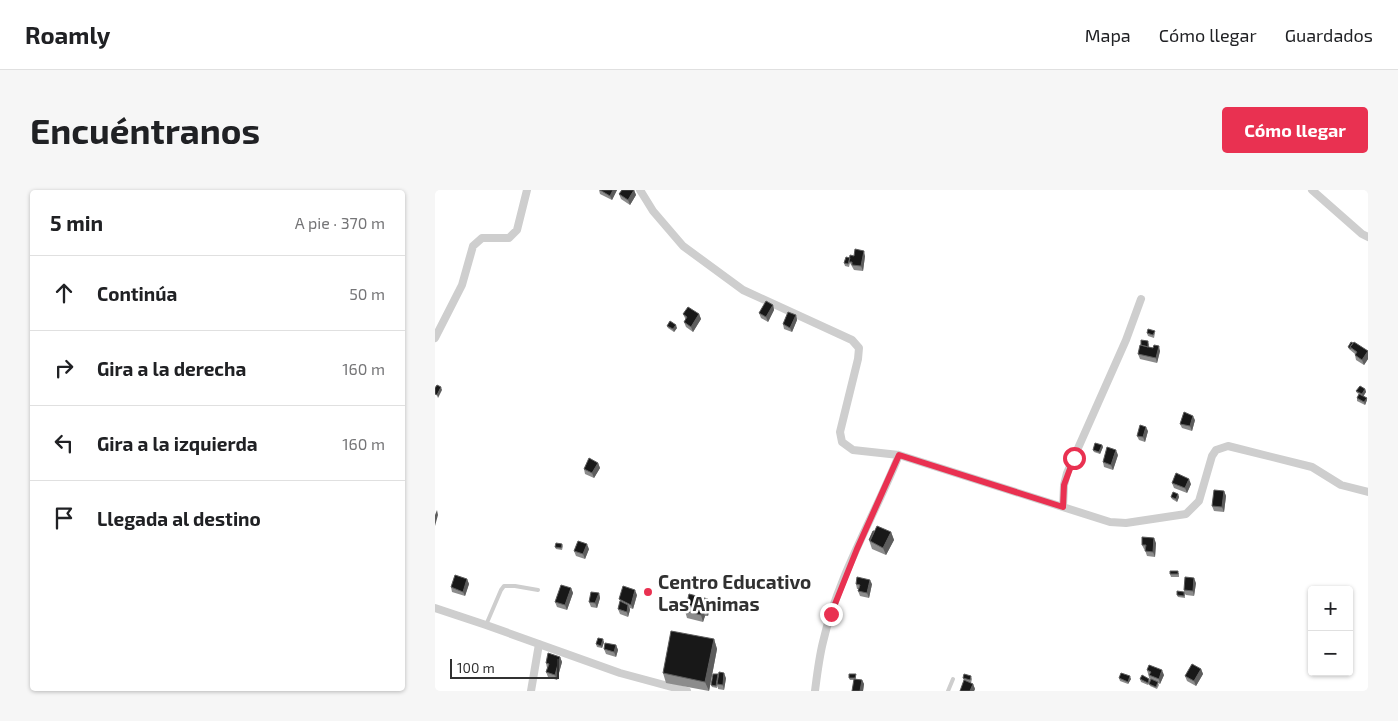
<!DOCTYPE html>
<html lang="es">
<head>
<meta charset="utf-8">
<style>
  body { margin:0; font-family:"Exo 2",sans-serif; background:#f6f6f6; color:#202124 }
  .controls { position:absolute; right:15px; bottom:15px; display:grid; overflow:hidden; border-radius:5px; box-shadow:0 1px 4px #0004 }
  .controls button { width:45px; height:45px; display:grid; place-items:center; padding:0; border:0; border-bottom:1px solid #e0e0e0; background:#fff; color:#202124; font:25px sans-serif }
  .scale { position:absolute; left:15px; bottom:12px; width:109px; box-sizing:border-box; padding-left:5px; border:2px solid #313131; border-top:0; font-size:14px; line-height:18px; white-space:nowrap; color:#313131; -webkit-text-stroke:4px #fff; paint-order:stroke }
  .stop { position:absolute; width:15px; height:15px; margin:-11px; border:4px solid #e93151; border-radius:50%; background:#fff }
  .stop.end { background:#e93151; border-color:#fff; box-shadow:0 1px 5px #0008 }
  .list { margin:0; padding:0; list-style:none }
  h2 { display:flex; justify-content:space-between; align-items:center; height:65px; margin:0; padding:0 20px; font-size:21px }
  h2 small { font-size:16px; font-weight:400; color:#757577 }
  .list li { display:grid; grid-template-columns:32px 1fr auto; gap:15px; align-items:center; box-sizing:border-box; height:75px; padding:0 20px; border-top:1px solid #e0e0e0 }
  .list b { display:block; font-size:19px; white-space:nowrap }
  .list em { font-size:16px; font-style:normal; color:#757577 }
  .icon { flex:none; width:28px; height:28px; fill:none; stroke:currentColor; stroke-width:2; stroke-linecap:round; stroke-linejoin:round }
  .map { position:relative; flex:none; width:933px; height:501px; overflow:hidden; border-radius:5px }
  header { display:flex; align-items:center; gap:30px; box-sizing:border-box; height:70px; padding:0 25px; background:#fff; border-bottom:1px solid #e0e0e0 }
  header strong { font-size:24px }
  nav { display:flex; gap:28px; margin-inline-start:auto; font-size:18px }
  .intro { display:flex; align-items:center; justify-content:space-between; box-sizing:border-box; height:120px; padding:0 30px }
  h1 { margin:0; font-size:35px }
  .button { padding:12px 22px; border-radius:5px; background:#e93151; color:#fff; font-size:18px; font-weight:700 }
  main { display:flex; gap:30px; padding:0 30px }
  aside { flex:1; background:#fff; border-radius:5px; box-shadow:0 1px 4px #0004 }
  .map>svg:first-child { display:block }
</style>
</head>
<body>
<header>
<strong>Roamly</strong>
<nav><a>Mapa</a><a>Cómo llegar</a><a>Guardados</a></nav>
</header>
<div class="intro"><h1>Encuéntranos</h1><a class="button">Cómo llegar</a></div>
<main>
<aside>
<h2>5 min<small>A pie · 370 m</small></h2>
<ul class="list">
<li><svg class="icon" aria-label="ahead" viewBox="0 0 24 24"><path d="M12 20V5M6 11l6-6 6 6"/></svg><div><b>Continúa</b></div><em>50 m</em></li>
<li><svg class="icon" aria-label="right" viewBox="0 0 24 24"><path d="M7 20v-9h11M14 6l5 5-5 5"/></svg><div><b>Gira a la derecha</b></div><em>160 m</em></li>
<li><svg class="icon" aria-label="left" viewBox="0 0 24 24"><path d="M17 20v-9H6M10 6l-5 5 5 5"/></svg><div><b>Gira a la izquierda</b></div><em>160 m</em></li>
<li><svg class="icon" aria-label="arrive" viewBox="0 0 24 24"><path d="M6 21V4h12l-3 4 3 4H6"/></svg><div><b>Llegada al destino</b></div></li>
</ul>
</aside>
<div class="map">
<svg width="933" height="501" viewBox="0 0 933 501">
  <rect width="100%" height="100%" fill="#fff"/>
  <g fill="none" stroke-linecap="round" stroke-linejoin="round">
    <path stroke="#cecece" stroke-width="4" d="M51 435 66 400 69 396H80L103 400
      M513 501 518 489"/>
    <path stroke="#cecece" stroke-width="8" d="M205 0 218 21 248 56 308 100 417 150 424 158 423 169 405 242 407 252 418 260 464 265 675 332 691 333 751 324 764 311 777 266 781 260 793 256 877 277 906 295 933 302
      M877 0 927 44 933 47
      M0 148 27 95 38 56 47 48H74L82 40 92 0
      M628 317 629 295 632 283 691 150 706 109
      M0 418 51 435 185 483 252 501
      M96 501 104 454
      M380 501C382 485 384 468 388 452 403 386 439 327 464 265"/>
  </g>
  <path fill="#8c8c8c" d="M164 0H182L177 10 165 4Z
    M186 0H199L201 5 195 15 186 9 184 4 186 1Z
    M419 66H430L428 81 419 80 415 73 414 77 410 76 409 73Z
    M338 115 339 120 333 132 326 128 324 123Z
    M248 124H264L266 129 258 142 251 137 249 132 251 130Z
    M361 125 362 130 357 142 349 139 348 134Z
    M232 136 242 138 239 142 233 138Z
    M712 143H720L719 148 713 146Z
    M714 153V157L725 161 722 173 705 169 703 164Z
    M913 157 933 161V169L929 175 921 170 920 165V164L914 159Z
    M930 199 931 202 928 206 932 210 930 215 922 211V208L924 204 922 203 921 201Z
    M760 230 757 241 747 238 745 234Z
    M713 241 710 252 704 250 702 246Z
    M667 255 668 257 665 264 659 262 658 260Z
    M683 265 678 280 669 277 668 272Z
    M163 273 165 278 159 288 150 284 149 279Z
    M737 293 756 294 752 303 739 298Z
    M789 301 791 306 789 322 779 321 777 316Z
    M743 304 744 307 742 312 737 309 736 307Z
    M439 341 456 342 459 350 451 365 437 359 434 350Z
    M721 353 720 367 712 366 710 360 709 359 707 355Z
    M127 354 128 356 127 360 121 359 120 357Z
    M154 359 150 369 141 366 139 361Z
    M744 383V387H736L735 384Z
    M32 389 34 394 30 406 17 402 16 397Z
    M761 393 759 406 751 405 750 404V408L743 407 742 405 749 402V400Z
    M421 394H437L434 408 425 406 423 401 424 399H422Z
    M136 398 138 403 132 420 122 417 120 412Z
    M164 403 165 408 162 418 156 417 154 412Z
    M202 405 198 419 195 418V420L193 427 185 424 183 419 185 411 184 409Z
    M273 409 275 416 273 426H270L268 432 252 428 250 421Z
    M279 449 282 459 274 501 231 493 228 483Z
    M169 452 167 458 162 457 161 454Z
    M181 455 183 460 181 467 171 464 169 459Z
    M125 467 127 472 122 490 113 487 111 482 112 478 111 473Z
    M766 479 768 484 761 496 752 491 750 486Z
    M712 480 729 485 725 494 723 493 724 495 722 499 715 496 714 494 713 495 706 492 705 489H714L715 491Z
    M421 484V489L427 490 429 494 428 501H417L419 490H415L414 488Z
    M536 486 537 489 536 493 538 494 540 499 539 501H525L529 491 528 488Z
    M291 488 289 500 283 499V496L282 498 277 497 276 495Z
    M684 488 696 489 693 494 685 491Z"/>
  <path fill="#5d5d5d" d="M178 0H182L177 10 175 6Z
    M199 0 201 5 195 15 193 10Z
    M429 61 430 66 428 81 426 76Z
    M338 115 339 120 333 132 331 127Z
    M264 124 266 129 258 142 256 137Z
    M361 125 362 130 357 142 355 138Z
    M241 135 242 138 239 142 238 139Z
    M724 156 725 161 722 173 721 168Z
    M933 161V169L929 175 927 170Z
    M6 197 7 200 3 208 2 205Z
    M930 199 931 202 928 207 927 204Z
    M932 208V210L930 215 929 212Z
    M758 226 760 230 757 241 755 236Z
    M711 237 713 241 710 252 708 247Z
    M667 255 668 257 665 264 664 262Z
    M681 260 683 265 678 280 676 275Z
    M163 273 165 278 159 288 157 283Z
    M754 289 756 294 752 303 750 298Z
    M789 301 791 306 789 322 787 317Z
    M743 304 744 307 742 312 741 309Z
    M2 320 3 325 0 336V325Z
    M456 342 459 350 451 365 448 358Z
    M719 348 721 353 720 367 718 362Z
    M152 354 154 359 150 369 148 364Z
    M759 388 761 393 759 406 758 401Z
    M32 389 34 394 30 406 28 402Z
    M435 390 437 394 434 408 432 403Z
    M136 398 138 403 132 420 130 415Z
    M200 400 202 405 198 419 196 415Z
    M164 403 165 408 162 418 160 413Z
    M273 409 275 416 273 426 270 419Z
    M193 415 195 420 193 427 192 422Z
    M267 419 270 426 268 432 266 425Z
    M168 449 169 452 167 458 166 456Z
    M279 449 282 459 274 501 270 492Z
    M181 455 183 460 181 467 179 462Z
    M125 467 127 472 122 490 120 485Z
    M766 479 768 484 761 496 759 491Z
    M727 480 729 485 725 494 724 489Z
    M289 483 291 488 289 500 288 495Z
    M695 486 696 489 693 494V492Z
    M427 490 429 494 428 501H425Z
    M538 494 540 499 539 501H535Z"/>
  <path fill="#181818" stroke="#5d5d5d" d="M165 0H178L175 6Z
    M187 0H199L193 10 184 4Z
    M420 59 429 61 426 76 417 75V72H414L415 65 419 66Z
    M411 67 415 68 413 74 409 73Z
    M331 111 338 115 331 127 324 123Z
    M253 117 264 124 256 137 249 132 252 127 248 124Z
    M353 122 361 125 355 138 348 134Z
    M235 131 241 135 238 139 232 136Z
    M713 139 720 141 718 145 712 143Z
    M706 150 713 151V157L706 155Z
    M916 152 918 153 915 157 916 159 913 157Z
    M919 152 933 161 927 170 920 165 922 162 915 157Z
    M705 155 718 158 719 155 724 156 721 168 703 164Z
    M2 195 6 197 2 205 0 204V198Z
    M925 196 930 199 927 204 921 201Z
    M924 204 932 208 929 212 922 208Z
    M749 222 758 226 755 236 745 234Z
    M705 235 711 237 708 247 702 246Z
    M660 253 667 255 664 262 658 260Z
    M672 257 681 260 676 275 668 272Z
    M154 268 163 273 157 283 149 279Z
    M741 283 754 289 750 298 737 293Z
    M779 300 789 301 787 317 777 316Z
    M738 302 743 304 741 309 736 307Z
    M442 336 456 342 448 358 435 351Z
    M438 341H439L435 350H434Z
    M707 347 719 348 718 362 710 361 711 355H707Z
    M143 351 152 354 148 364 139 361Z
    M121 353 127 354 126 358 120 357Z
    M735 381H743V384H735Z
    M20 385 32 389 28 402 16 397Z
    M422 387 435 390 432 403 423 401 425 395 421 394Z
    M750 387 759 388 758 401 749 400Z
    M126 395 136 398 130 415 120 412Z
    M188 396 200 400 196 415 184 409Z
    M742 401 749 402V406L742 405Z
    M156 402 164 403 160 413 154 412Z
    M254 404 273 409 270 419H267L266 425 250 421Z
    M185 411 193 415 192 422 183 419Z
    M236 441 279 449 270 492 228 483Z
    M163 448 168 449 166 456 161 454Z
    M170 453 181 455 179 462 169 459Z
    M113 463 125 467 120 485 111 482 114 474 111 473Z
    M757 474 766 479 759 491 750 486Z
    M714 475 727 480 724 489 714 485 716 482 712 480Z
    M284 482 289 483 288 495 282 494Z
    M686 483 695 486 693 492 684 488Z
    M278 484H283L281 496 276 495Z
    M414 484H421L420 488H414Z
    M529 484 536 486 535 490 528 488Z
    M707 485 714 489 713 493 705 489Z
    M419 489 427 490 425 501H417Z
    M716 489 723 492 721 497 714 494Z
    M529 490 538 494 535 501H525Z"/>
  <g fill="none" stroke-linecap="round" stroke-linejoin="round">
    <path stroke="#e93151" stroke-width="6" d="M396 424 422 359 464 265 628 317 629 295 639 268"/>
  </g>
  <circle fill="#e93151" stroke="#fff" stroke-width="2" cx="213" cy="402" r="5"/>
  <g text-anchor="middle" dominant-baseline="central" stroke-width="5" stroke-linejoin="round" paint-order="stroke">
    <g font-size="19" font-weight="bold" fill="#313131" stroke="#fff" text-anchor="start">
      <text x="223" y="391">Centro Educativo<tspan x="223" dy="22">Las Animas</tspan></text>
    </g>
  </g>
</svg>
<div class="controls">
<button>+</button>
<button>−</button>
</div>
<div class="scale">100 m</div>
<div class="stop" style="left:639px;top:268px"></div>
<div class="stop end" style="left:396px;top:424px"></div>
</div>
</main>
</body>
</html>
